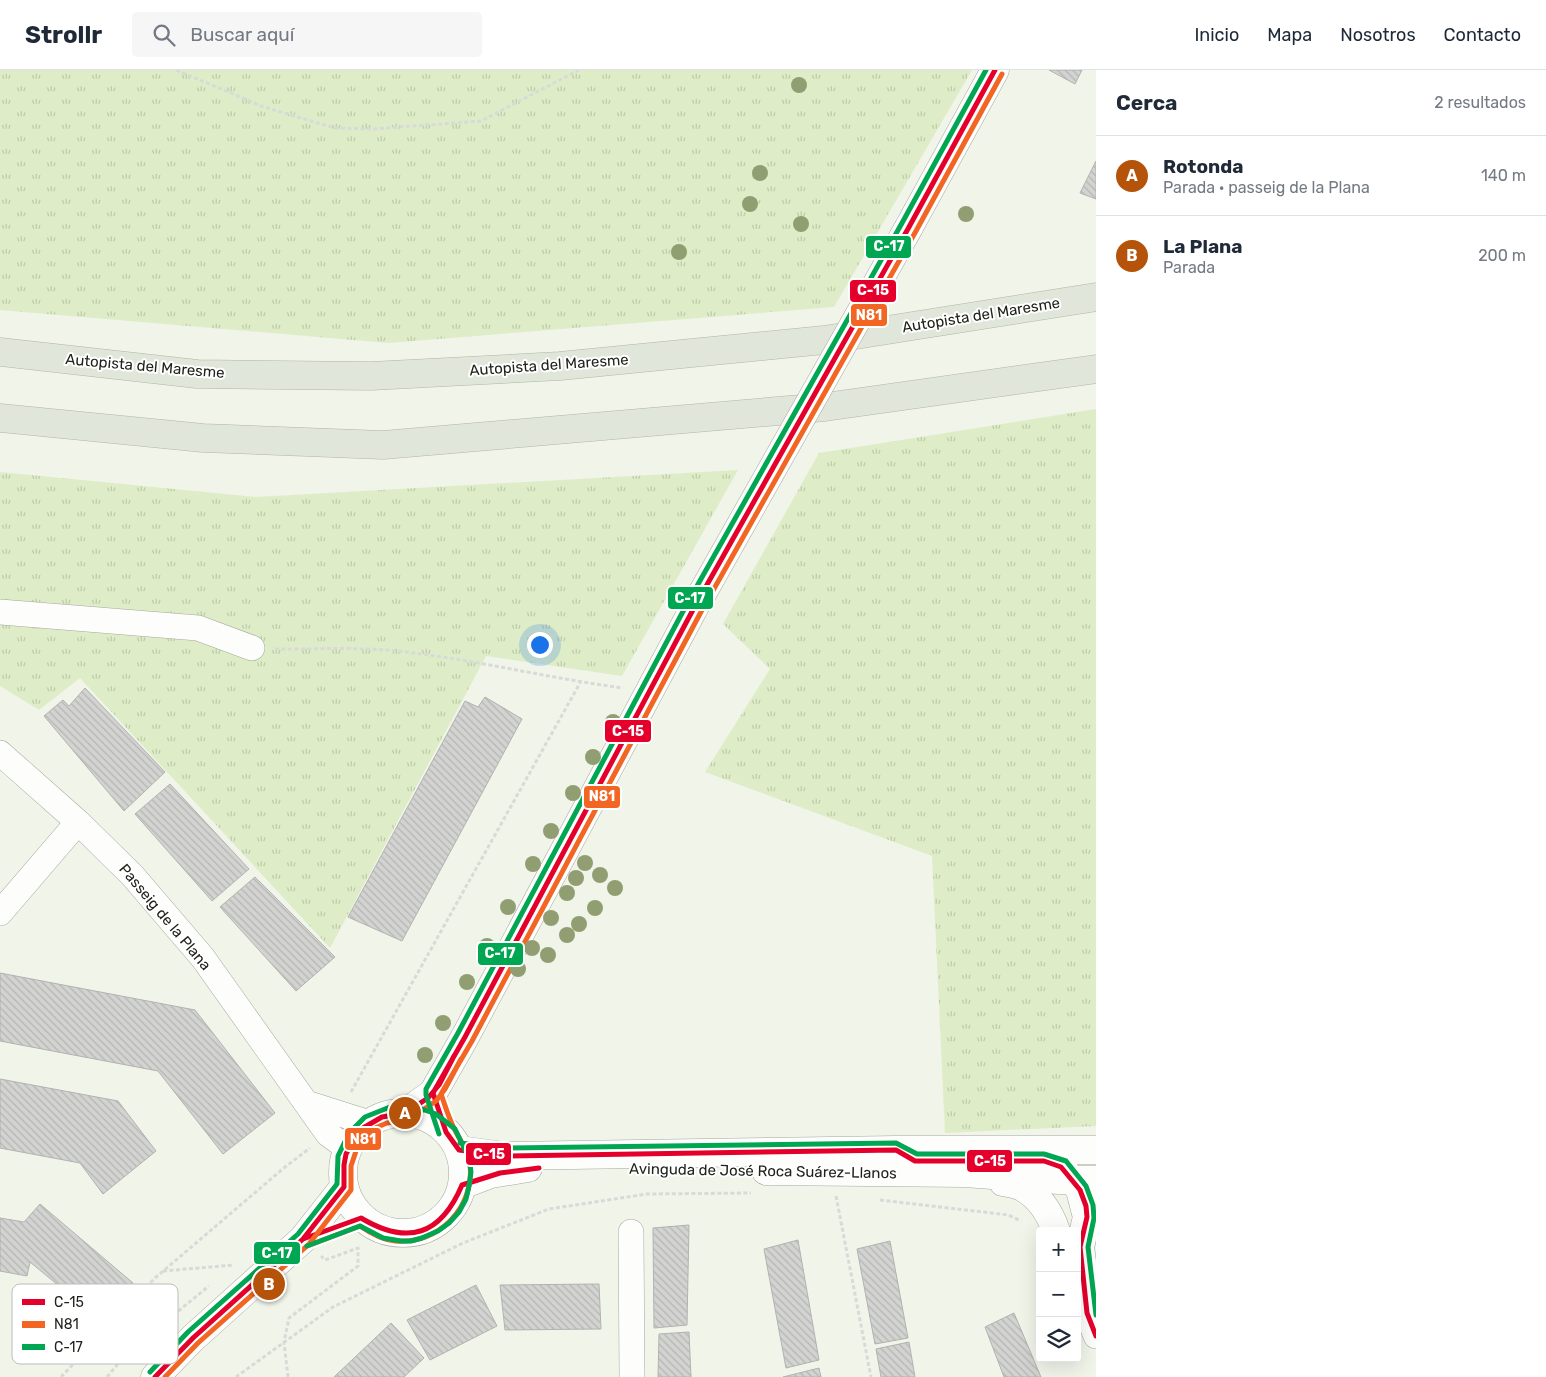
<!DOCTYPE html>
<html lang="es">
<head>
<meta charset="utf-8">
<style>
  body { margin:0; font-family:Rubik,sans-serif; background:#f6f6f7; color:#1f2937 }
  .controls { position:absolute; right:15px; bottom:15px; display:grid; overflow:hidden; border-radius:5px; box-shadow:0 5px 20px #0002 }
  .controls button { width:45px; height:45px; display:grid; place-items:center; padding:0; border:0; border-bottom:1px solid #e0e1e3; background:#fff; color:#1f2937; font:25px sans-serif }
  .you { position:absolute; left:539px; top:574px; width:18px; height:18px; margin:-12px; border:4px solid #fff; border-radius:50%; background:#1a73e8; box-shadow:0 0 0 8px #1a73e833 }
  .badge { display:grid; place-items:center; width:32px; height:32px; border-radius:50%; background:#b45309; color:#fff; font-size:16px; font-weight:700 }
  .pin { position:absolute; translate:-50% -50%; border:2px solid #fff; box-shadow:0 1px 5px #0006 }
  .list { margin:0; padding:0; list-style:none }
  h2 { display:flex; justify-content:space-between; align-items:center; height:65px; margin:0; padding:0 20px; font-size:21px }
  h2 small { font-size:16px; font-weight:400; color:#747a83 }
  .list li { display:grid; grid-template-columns:32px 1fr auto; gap:15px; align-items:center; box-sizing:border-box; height:80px; padding:0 20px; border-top:1px solid #e0e1e3 }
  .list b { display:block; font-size:19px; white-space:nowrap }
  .list p { margin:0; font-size:16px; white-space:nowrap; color:#747a83 }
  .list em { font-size:16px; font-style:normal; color:#747a83 }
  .icon { flex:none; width:28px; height:28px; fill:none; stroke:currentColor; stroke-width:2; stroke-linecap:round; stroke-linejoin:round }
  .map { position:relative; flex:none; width:1096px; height:1307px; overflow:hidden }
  header { display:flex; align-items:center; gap:30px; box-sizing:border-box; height:70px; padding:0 25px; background:#fff; border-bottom:1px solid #e0e1e3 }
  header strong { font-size:24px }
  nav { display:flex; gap:28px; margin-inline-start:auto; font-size:18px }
  .search { width:350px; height:45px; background:#f6f6f7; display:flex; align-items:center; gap:12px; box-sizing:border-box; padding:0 18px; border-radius:5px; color:#747a83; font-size:19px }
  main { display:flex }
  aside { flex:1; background:#fff }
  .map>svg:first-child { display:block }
</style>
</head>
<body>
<header>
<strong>Strollr</strong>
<div class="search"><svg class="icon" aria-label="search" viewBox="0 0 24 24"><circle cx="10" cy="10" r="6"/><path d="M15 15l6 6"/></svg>Buscar aquí</div>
<nav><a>Inicio</a><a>Mapa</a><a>Nosotros</a><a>Contacto</a></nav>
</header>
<main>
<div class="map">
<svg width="1096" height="1307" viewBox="0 0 1096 1307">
  <defs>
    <pattern id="grass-tufts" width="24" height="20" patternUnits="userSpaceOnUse" patternTransform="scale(1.25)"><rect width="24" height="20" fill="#deedc7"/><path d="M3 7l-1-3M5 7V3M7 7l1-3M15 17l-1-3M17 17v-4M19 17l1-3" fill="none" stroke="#becbaa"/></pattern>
    <pattern id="building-back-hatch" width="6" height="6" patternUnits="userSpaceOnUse" patternTransform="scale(1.25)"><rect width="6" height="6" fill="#d3d3d1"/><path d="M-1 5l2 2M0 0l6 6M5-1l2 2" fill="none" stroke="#b5b5b3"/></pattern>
  </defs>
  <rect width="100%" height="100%" fill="#f0f4e9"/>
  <path fill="url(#grass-tufts)" d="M0 0H972L834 237 388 273 0 240Z
    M1096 339V1056L945 1063 932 786 705 702 770 599 723 554 819 383Z
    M738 400 622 606 486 586 330 878 80 608 39 640 0 616V402L256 427Z"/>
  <path fill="url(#building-back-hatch)" stroke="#b2b2b0" d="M1049 0H1082L1075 14Z
    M1096 91V129L1080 123Z
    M85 618 165 702 124 741 44 646 63 630 69 636Z
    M485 627 522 649 402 871 348 847 465 631 478 637Z
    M170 714 249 799 212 831 135 744Z
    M255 807 335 887 296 921 220 837Z
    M0 903 195 940 275 1043 223 1084 158 1001 0 971Z
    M0 1009 118 1031 156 1081 103 1124 80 1093 0 1078Z
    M40 1134 133 1213 99 1249 30 1192 27 1206 0 1201V1148L24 1152Z
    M689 1155 687 1255 654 1258 653 1158Z
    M798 1170 819 1290 786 1298 764 1179Z
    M890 1171 908 1268 875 1274 857 1179Z
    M599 1214 601 1259 505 1260 500 1215Z
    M476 1215 497 1256 430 1290 407 1250Z
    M1014 1243 1041 1307H1004L985 1257Z
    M391 1253 424 1288 404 1307H334Z
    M689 1262 691 1307H658L659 1264Z
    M909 1272 915 1307H881L876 1279Z
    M819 1298 821 1307H783Z"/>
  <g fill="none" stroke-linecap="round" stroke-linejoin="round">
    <g stroke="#a5a89f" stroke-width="26">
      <path id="street" d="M0 542 198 558 252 578
        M0 683 78 752 132 805 203 888 328 1064 347 1078
        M0 843 78 752
        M306 1033 369 1053
        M631 1162 632 1307
        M1085 1223 1087 1243 1096 1266"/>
    </g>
    <g stroke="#a5a89f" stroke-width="29">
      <path id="secondary" d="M909 157 995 0
        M343 1103a60 60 0 1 1 120 0a60 60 0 1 1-120 0Z
        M405 1043 433 1023 465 967 695 536
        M459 1080 504 1086 896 1080H1096
        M1063 1099 1080 1120 1087 1147
        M766 1101 965 1103 1059 1110H1096
        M1003 1112C1009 1113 1017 1114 1022 1117 1039 1126 1050 1143 1056 1161
        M462 1115 491 1104 528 1098
        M1083 1199 1080 1177 1087 1147 1096 1136
        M1077 1218 1087 1243
        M155 1307 193 1268 303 1169 344 1117"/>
    </g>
    <g stroke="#b0b6a6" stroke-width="29">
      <path id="highway" d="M0 282 197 304 371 306 560 296 824 270 1096 227
        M0 348 203 368 383 375 825 337 1096 299"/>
    </g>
    <path stroke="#d9dad7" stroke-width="3" stroke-dasharray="4 2.5" stroke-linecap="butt" d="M176 0 264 37 335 58 374 59 481 51 579 0
      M275 579C314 579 358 577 397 581 473 589 547 608 623 618
      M351 1022 580 613
      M836 1126 871 1307
      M880 1130 1008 1145 1021 1151
      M163 1201 234 1195
      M61 1307 155 1208 285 1097 310 1078
      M107 1307 128 1282 209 1216
      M236 1307 333 1237 463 1173 549 1139 647 1124 751 1123
      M288 1307 284 1272 289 1248 358 1196V1178L325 1190 321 1186"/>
    <use href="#street" stroke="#fdfdfc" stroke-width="25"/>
    <use href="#secondary" stroke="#fdfdfc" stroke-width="28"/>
    <use href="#highway" stroke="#e1e6da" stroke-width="28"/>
    <g stroke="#a5a89f" stroke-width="29" stroke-linecap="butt">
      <path id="secondary-bridge" d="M695 536 909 157"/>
    </g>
    <use href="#secondary-bridge" stroke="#fdfdfc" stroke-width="28"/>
    <g stroke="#fff" stroke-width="9">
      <path id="bus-1" d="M995 0 909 157 695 536 465 967 433 1023 446 1062 459 1080 504 1086 896 1080 915 1091H1044L1061 1097 1080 1120 1086 1136 1087 1147 1080 1177 1087 1243 1096 1266
        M292 1179 303 1169 361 1148C408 1176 441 1165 462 1115L500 1103 539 1098
        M155 1307 193 1268 303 1169 344 1117V1095L346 1084 356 1066 363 1058 382 1047 405 1043 428 1028 439 1015 454 986"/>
    </g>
    <g stroke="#fff" stroke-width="9">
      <path id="bus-2" d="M300 1182 309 1174 351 1120V1096L357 1078 362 1070 375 1058 387 1053 408 1050 436 1031 445 1019 461 989
        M165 1307 198 1273 307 1176 360 1156C370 1163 382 1170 395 1171 438 1175 475 1138 470 1094 468 1079 459 1070 453 1056 448 1046 445 1035 441 1024L472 971 702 540 916 161 1002 4"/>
    </g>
    <g stroke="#fff" stroke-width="9">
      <path id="bus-3" d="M439 1064 426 1025V1019L458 963 688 532 902 153 986 0
        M460 1073 504 1078 896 1073 917 1084H1044L1066 1091 1086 1116 1093 1135 1094 1148 1088 1177 1096 1245
        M150 1302 188 1262 298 1164 337 1114 338 1086 349 1063 365 1047 390 1037 413 1036 436 1044 455 1059 469 1088 471 1102 469 1116 466 1129 459 1142 449 1153 438 1161 422 1168 411 1171H401L383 1168 360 1156 307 1176"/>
    </g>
    <use href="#bus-1" stroke="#e4002b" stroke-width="5"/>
    <use href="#bus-2" stroke="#f26522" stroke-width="5"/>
    <use href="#bus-3" stroke="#00a651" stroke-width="5"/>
  </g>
  <g fill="#919e72">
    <circle cx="799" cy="15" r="8"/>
    <circle cx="760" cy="103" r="8"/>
    <circle cx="750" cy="134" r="8"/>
    <circle cx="966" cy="144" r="8"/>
    <circle cx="801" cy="154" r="8"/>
    <circle cx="679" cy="182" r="8"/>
    <circle cx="613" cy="652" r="8"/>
    <circle cx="593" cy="687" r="8"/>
    <circle cx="573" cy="723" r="8"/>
    <circle cx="551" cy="761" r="8"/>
    <circle cx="585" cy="793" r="8"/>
    <circle cx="533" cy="794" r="8"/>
    <circle cx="600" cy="805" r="8"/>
    <circle cx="576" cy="808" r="8"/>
    <circle cx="615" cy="818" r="8"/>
    <circle cx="567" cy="823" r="8"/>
    <circle cx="508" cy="837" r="8"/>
    <circle cx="595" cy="838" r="8"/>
    <circle cx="551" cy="848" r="8"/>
    <circle cx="579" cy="854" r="8"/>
    <circle cx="567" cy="865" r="8"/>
    <circle cx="487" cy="876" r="8"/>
    <circle cx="532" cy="878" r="8"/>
    <circle cx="548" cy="885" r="8"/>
    <circle cx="518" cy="899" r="8"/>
    <circle cx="467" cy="912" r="8"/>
    <circle cx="443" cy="953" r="8"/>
    <circle cx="425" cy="985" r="8"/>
  </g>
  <g text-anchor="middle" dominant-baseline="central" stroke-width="4" stroke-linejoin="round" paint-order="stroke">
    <g font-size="15" fill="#20231b" stroke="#fff">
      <text transform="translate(981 245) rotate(-9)">Autopista del Maresme</text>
      <text transform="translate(549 295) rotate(-4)">Autopista del Maresme</text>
      <text transform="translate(145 296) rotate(5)">Autopista del Maresme</text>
      <text transform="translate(165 847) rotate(50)">Passeig de la Plana</text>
      <text transform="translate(763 1101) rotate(1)">Avinguda de José Roca Suárez-Llanos</text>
    </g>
  </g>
  <rect x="12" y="1214" width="166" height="80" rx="8" fill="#fff" stroke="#bcbdbb" stroke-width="1"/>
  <rect x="22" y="1229" width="23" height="6" fill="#e4002b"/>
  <rect x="22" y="1251" width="23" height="7" fill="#f26522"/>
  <rect x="22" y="1274" width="23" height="6" fill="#00a651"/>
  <g font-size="14" fill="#20231b">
    <text x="54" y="1237">C-15</text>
    <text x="54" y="1259">N81</text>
    <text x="54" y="1282">C-17</text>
  </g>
  <g stroke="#fff" stroke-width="2">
    <rect x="865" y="165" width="47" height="24" rx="5" fill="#00a651"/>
    <rect x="849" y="209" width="48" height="24" rx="5" fill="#e4002b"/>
    <rect x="850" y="233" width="38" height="24" rx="5" fill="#f26522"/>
    <rect x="667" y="516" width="47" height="24" rx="5" fill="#00a651"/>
    <rect x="604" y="649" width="48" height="24" rx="5" fill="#e4002b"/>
    <rect x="583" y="715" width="38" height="24" rx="5" fill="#f26522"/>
    <rect x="477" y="872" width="47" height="24" rx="5" fill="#00a651"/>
    <rect x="344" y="1057" width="38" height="24" rx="5" fill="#f26522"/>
    <rect x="465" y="1072" width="47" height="24" rx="5" fill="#e4002b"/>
    <rect x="966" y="1079" width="47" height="24" rx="5" fill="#e4002b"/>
    <rect x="253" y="1171" width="48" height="24" rx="5" fill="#00a651"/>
  </g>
  <g font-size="14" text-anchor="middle" font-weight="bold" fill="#fff">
    <text x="889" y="181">C-17</text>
    <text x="873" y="225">C-15</text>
    <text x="869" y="250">N81</text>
    <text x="690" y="533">C-17</text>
    <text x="628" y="666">C-15</text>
    <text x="602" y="731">N81</text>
    <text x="500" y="888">C-17</text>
    <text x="363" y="1074">N81</text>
    <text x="489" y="1089">C-15</text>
    <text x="990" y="1096">C-15</text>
    <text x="277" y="1188">C-17</text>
  </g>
</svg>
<div class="controls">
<button>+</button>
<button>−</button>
<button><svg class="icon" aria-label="layers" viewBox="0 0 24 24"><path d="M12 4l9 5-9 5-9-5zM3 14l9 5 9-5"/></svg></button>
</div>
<div class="you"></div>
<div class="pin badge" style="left:405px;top:1043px">A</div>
<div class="pin badge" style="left:269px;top:1214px">B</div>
</div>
<aside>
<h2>Cerca<small>2 resultados</small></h2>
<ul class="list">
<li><span class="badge">A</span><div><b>Rotonda</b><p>Parada · passeig de la Plana</p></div><em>140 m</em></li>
<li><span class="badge">B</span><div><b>La Plana</b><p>Parada</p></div><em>200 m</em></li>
</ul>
</aside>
</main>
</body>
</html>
